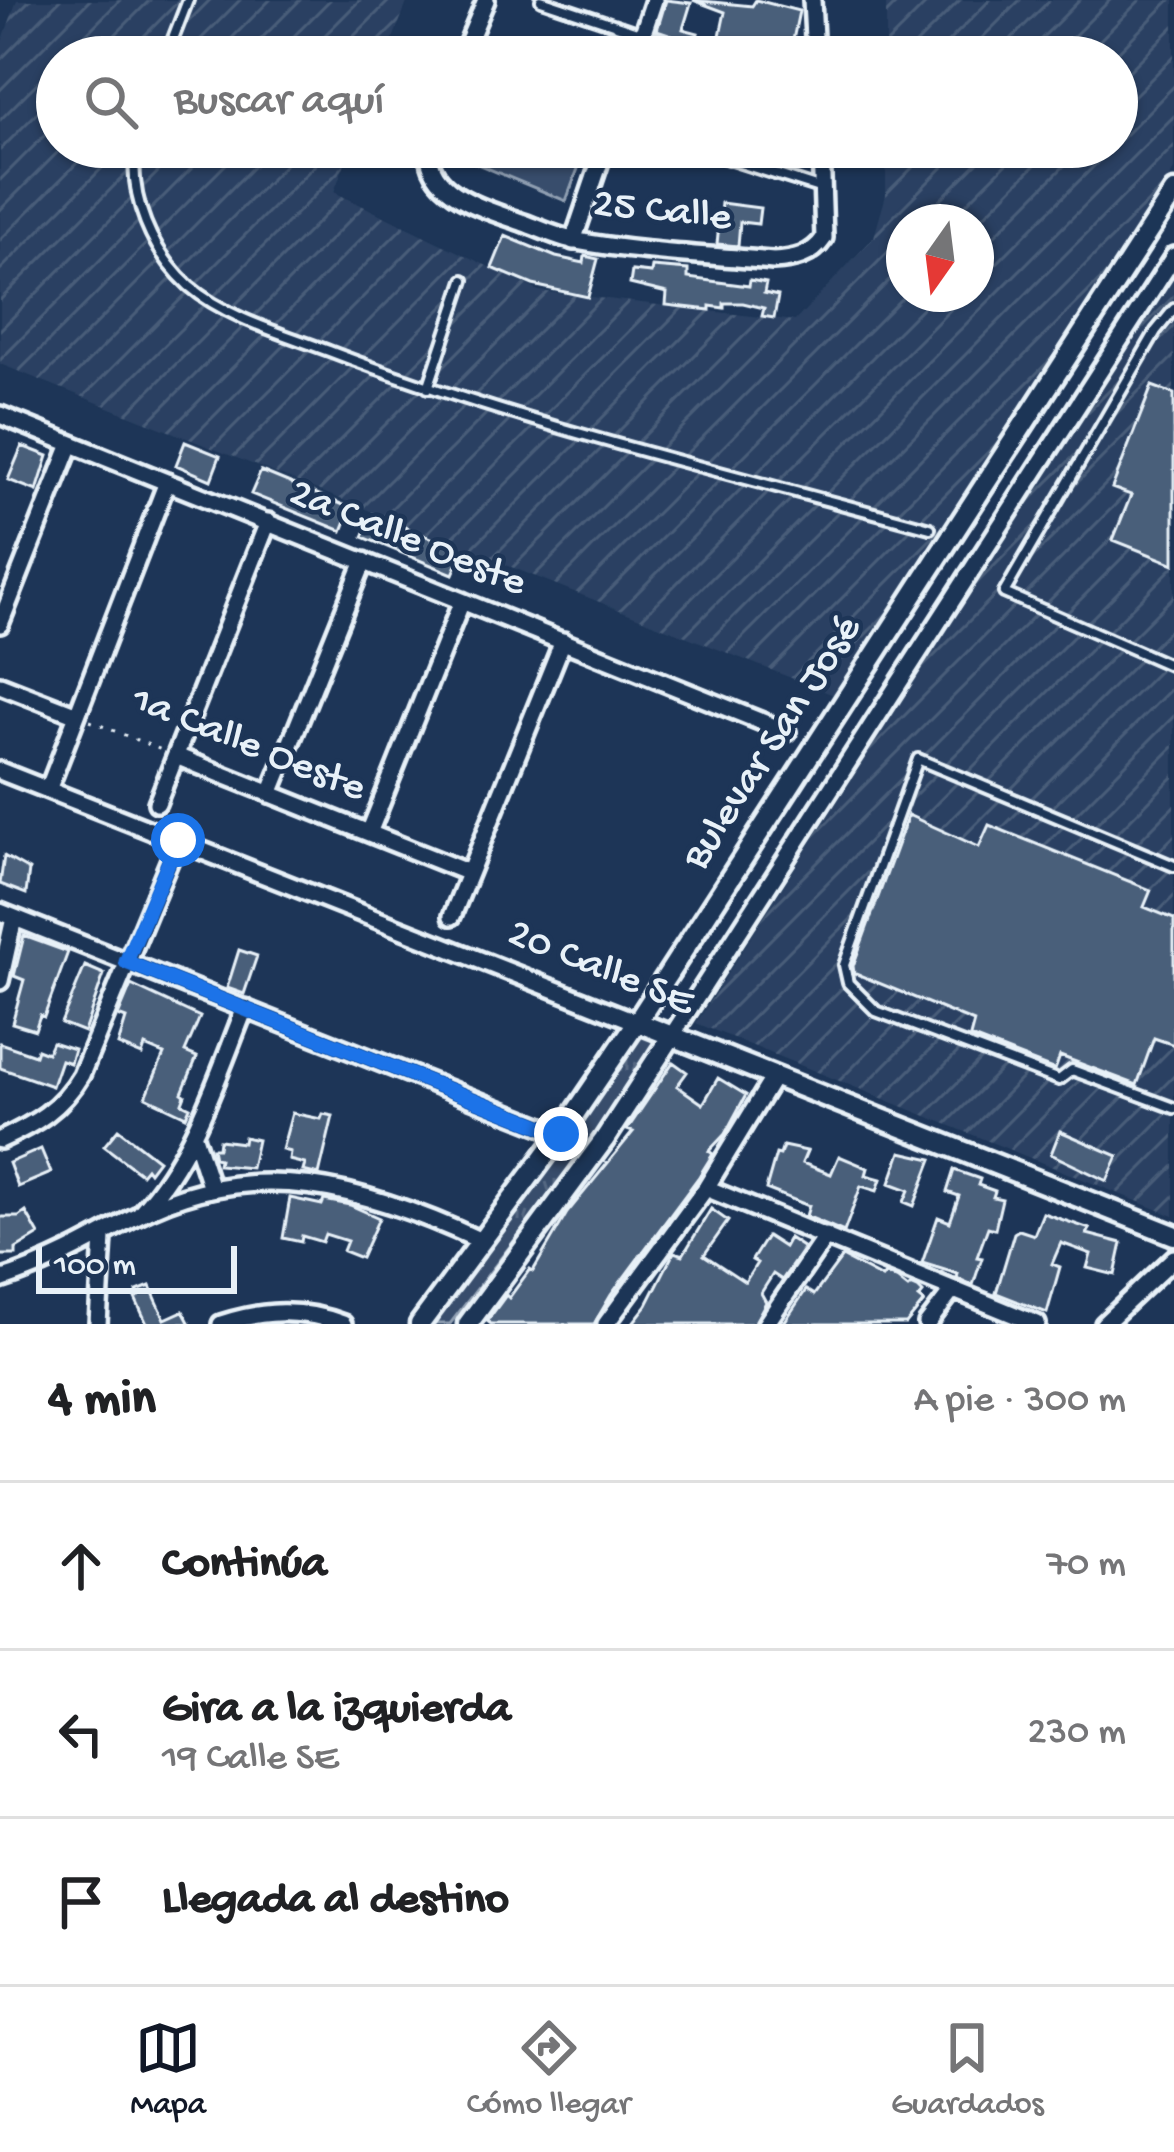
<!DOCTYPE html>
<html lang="es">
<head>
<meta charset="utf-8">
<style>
  body { margin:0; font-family:"Gochi Hand",sans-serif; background:#f6f6f6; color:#202124 }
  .compass { position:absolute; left:886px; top:204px; width:108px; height:108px; border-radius:50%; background:#fff; box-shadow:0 3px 9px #0004; rotate:194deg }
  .scale { position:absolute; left:36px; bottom:30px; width:201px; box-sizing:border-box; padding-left:12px; border:6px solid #e8f1f8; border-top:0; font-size:33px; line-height:42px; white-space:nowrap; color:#e8f1f8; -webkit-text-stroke:9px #1d3557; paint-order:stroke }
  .stop { position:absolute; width:36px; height:36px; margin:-27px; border:9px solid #1a73e8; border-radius:50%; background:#fff }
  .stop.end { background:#1a73e8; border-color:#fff; box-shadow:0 3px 12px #0008 }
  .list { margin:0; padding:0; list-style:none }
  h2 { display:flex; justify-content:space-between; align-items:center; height:156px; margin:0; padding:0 48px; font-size:51px }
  h2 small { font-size:39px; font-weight:400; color:#757577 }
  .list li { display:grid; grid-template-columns:78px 1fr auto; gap:36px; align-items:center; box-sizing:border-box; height:168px; padding:0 48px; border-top:3px solid #e0e0e0 }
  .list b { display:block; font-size:45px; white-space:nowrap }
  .list p { margin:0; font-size:39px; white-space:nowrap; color:#757577 }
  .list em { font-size:39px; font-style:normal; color:#757577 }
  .icon { flex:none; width:66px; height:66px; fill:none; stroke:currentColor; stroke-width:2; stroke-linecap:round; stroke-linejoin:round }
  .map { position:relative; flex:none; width:1174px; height:1324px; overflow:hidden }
  .search { position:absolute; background:#fff; box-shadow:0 3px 9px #0004; left:36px; right:36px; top:36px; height:132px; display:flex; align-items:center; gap:30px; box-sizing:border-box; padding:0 42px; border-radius:66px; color:#757577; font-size:45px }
  .sheet { height:660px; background:#fff }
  nav { display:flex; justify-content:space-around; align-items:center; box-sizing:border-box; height:168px; border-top:3px solid #e0e0e0; background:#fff; font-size:33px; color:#757577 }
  nav a { display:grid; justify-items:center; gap:6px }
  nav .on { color:#111827 }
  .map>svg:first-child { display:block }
</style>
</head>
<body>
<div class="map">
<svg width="1174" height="1324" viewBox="0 0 1174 1324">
  <defs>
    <pattern id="industrial-furrows" width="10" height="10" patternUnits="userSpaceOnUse" patternTransform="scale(3)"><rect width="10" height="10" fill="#2a4162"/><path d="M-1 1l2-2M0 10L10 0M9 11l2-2" fill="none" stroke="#495d79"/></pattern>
    <pattern id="grass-tufts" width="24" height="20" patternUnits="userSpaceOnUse" patternTransform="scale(3)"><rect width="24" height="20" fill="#374d6c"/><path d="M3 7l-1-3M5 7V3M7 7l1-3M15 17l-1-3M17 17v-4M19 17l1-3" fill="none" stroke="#546782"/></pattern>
  </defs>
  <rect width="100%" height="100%" fill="#1d3557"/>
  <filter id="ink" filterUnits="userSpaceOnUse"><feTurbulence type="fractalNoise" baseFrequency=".00833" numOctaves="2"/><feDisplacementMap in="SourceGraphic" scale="24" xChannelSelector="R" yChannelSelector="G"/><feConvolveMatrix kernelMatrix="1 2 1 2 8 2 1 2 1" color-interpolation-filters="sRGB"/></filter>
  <g filter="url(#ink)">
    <path fill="url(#industrial-furrows)" fill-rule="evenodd" d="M17 0H408L386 57H57V147H351L334 192 539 291 795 321 874 237 886 195V147H1117V57H886V0H1174V170L834 695 0 364V48ZM904 222H976V294H904Z
      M1174 274V1216L696 1023Z"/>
    <path fill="url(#grass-tufts)" stroke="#909fb2" stroke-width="3" d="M638 1024 670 1038 450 1324H412Z"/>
    <path fill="#374d6c" stroke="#909fb2" stroke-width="3" d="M454 147H586L566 201 451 153Z"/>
    <path fill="#495e7a" stroke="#e8f1f8" stroke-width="3" d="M666 0 691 3 683 29 698 33 695 43 657 30Z
      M693 0 752 6 756 0 799 11 793 40 801 41 798 57H767L769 45 736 38 732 57 720 55 717 50 725 12Z
      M608 31 628 38 622 57H568L554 52 558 39 601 52Z
      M721 203 760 208 758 224 740 222 738 246 717 244Z
      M505 236 556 257 584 263 585 256 598 259 588 297 533 285 492 268Z
      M652 267 688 270V278L749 286 750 280 766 283 764 293 778 296 774 318 762 316 764 308 743 303H724V308L710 306V310L666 305 667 293 630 284 632 271 651 273Z
      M1152 386 1174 394V564L1113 540 1131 495 1112 488Z
      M185 442 220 456 211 480 176 465Z
      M22 446 48 456 37 491 8 480Z
      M261 471 351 508 342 531 251 494Z
      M373 514 463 551 453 574 363 537Z
      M908 815 979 847 989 825 1151 890 1144 907 1174 919V1045L1154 1038 1137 1085 1060 1056 1055 1070 970 1037 974 1022 854 973 853 966Z
      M4 856 29 870 26 894 0 884Z
      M24 936 68 952 44 1017 40 1015 35 1030 12 1023 24 980 14 976Z
      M239 950 257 956 244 994 227 988Z
      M85 966 104 974 84 1032 61 1023Z
      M131 985 200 1017 185 1052 197 1057 182 1093 185 1095 182 1103 190 1107 186 1116 146 1097 164 1054 145 1046 142 1055 118 1045 126 1019 118 1016Z
      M52 1042 74 1049 70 1063 61 1060 52 1086 0 1068V1043L35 1055 37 1049 47 1053Z
      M673 1062 687 1072 677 1086 703 1104 718 1078 746 1095 725 1134 709 1151 713 1154 698 1178 611 1295 594 1324H491L487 1321 506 1295 509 1298 530 1269 533 1271 567 1213 633 1132 627 1130Z
      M292 1113 321 1119 323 1114 333 1116 319 1175 303 1171 305 1164 289 1160 290 1152 282 1150Z
      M118 1129 158 1160 149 1172 146 1168 141 1174 104 1146Z
      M1060 1131 1118 1156 1107 1181 1051 1154Z
      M244 1137 257 1140 251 1168 218 1165 219 1159 214 1158 212 1148H218L219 1140 243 1143Z
      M783 1146 807 1151 802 1163 831 1174 839 1156 868 1168 866 1175 881 1179 877 1191 861 1186 844 1232 806 1216 809 1206 766 1189 776 1154 780 1155Z
      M41 1149 51 1173 18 1187 9 1163Z
      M901 1152 932 1159 914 1206 904 1202 909 1190 890 1183Z
      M954 1170 980 1179 978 1185 995 1191 993 1197 1002 1199 995 1229 988 1227 977 1257 982 1258 973 1285 957 1278 958 1274 922 1263 938 1217 950 1222 959 1196 947 1192Z
      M290 1198 322 1205 324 1200 350 1205 379 1218 361 1258 343 1251 347 1241 325 1234 322 1242 302 1236 301 1242 283 1238Z
      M711 1209 728 1221 704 1255 745 1282 757 1263 752 1260 767 1236 784 1247 789 1238 804 1248 782 1280 773 1274 761 1293 766 1302 754 1324H632L647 1305 674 1252 683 1255Z
      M26 1212 39 1235 16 1249V1255H0V1217H19Z
      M1043 1213 1090 1229 1087 1234 1122 1243 1115 1275 1087 1268 1091 1254 1061 1243 1052 1264 1060 1267 1047 1313 996 1293 1014 1233 1019 1230 1034 1235Z
      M842 1257 882 1278 885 1274 898 1280 908 1288 911 1285 918 1288 923 1293 919 1298 924 1302 906 1324H783L806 1290 814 1295Z
      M150 1286 165 1319 183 1311 190 1324H147L135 1298 139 1296 137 1291Z"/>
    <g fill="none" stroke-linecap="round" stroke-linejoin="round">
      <g stroke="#e8f1f8" stroke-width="16">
        <path id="service" d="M541 0 712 57
          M166 57 188 0
          M136 147C128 197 152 252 189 286 226 318 284 334 329 351 524 426 729 473 930 528
          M690 147 822 189
          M1174 309 1156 331 1004 593 1174 667
          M428 388 464 280
          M1174 866 918 759 844 965 848 983 876 1011 1059 1080 1072 1070 1174 1108"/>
      </g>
      <g stroke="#e8f1f8" stroke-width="24">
        <path id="minor" d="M812 0 815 57
          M462 57 486 0
          M635 57 654 0
          M429 147C425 195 489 210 524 223 541 229 559 238 577 241 641 253 708 255 773 261 794 260 812 256 824 238L821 147
          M573 241 605 147
          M0 415 787 732
          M0 624 71 444
          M0 685 77 715
          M176 756 469 873
          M0 771 637 1022
          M48 790 167 482
          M270 794 364 561
          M157 803 268 522
          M369 833 462 601
          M0 912 561 1134
          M452 916 563 641
          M0 981 14 918
          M671 1037 1174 256
          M194 1136 211 1188
          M0 1140C35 1124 61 1109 81 1075L178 840
          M706 1188 1037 1324
          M141 1212C194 1154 216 1080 245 1008
          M0 1280C48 1265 91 1241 134 1217 252 1154 368 1188 481 1241
          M98 1324 103 1237
          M221 1324C263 1310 301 1308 343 1324
          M606 1324 706 1188 773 1078
          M766 1324 826 1236
          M927 1324 953 1290
          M1104 1324 1174 1258"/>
      </g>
      <g stroke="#e8f1f8" stroke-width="27">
        <path id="tertiary" d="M637 1022 1174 1235
          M420 1324 561 1134 637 1022 1174 192
          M468 1324 604 1140 671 1037"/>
      </g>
      <path stroke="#e8f1f8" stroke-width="3" stroke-dasharray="3 9" stroke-linecap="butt" d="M90 721 164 751"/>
      <use href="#service" stroke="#1d3557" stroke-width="8"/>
      <use href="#minor" stroke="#1d3557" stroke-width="15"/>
      <use href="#tertiary" stroke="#1d3557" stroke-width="18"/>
    </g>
  </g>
  <g fill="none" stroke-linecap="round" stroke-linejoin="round" filter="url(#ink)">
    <path stroke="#1a73e8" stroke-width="15" d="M178 840 126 962 561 1134"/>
  </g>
  <g text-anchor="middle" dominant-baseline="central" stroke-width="9" stroke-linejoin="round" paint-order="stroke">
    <g font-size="42" fill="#e8f1f8" stroke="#1d3557">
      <text transform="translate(662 213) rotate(6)">25 Calle</text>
      <text transform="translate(407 540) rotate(22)">2a Calle Oeste</text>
      <text transform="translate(774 744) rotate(-57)">Bulevar San José</text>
      <text transform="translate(248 746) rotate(22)">1a Calle Oeste</text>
      <text transform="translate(600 970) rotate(22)">20 Calle SE</text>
    </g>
  </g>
</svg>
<svg class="compass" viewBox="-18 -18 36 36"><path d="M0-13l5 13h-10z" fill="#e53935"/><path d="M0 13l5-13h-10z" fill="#757577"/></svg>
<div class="scale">100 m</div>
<div class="stop" style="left:178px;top:840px"></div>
<div class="stop end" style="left:561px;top:1134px"></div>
<div class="search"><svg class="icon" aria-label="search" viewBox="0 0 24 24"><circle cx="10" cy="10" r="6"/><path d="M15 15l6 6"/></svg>Buscar aquí</div>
</div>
<section class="sheet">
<h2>4 min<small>A pie · 300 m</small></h2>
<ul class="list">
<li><svg class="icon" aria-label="ahead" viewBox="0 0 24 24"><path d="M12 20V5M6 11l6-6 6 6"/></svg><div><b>Continúa</b></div><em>70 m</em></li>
<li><svg class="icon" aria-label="left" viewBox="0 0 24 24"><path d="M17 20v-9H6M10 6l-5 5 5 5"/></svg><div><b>Gira a la izquierda</b><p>19 Calle SE</p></div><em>230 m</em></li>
<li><svg class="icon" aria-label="arrive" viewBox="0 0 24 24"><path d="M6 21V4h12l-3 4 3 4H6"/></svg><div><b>Llegada al destino</b></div></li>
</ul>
</section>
<nav>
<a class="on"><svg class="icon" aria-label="map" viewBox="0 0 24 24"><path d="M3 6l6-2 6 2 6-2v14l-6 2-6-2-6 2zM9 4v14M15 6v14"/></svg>Mapa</a>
<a><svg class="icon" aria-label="directions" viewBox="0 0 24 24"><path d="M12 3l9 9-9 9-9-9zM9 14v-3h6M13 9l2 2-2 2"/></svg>Cómo llegar</a>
<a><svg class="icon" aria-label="saved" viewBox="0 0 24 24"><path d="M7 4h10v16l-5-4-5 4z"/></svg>Guardados</a>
</nav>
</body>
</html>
